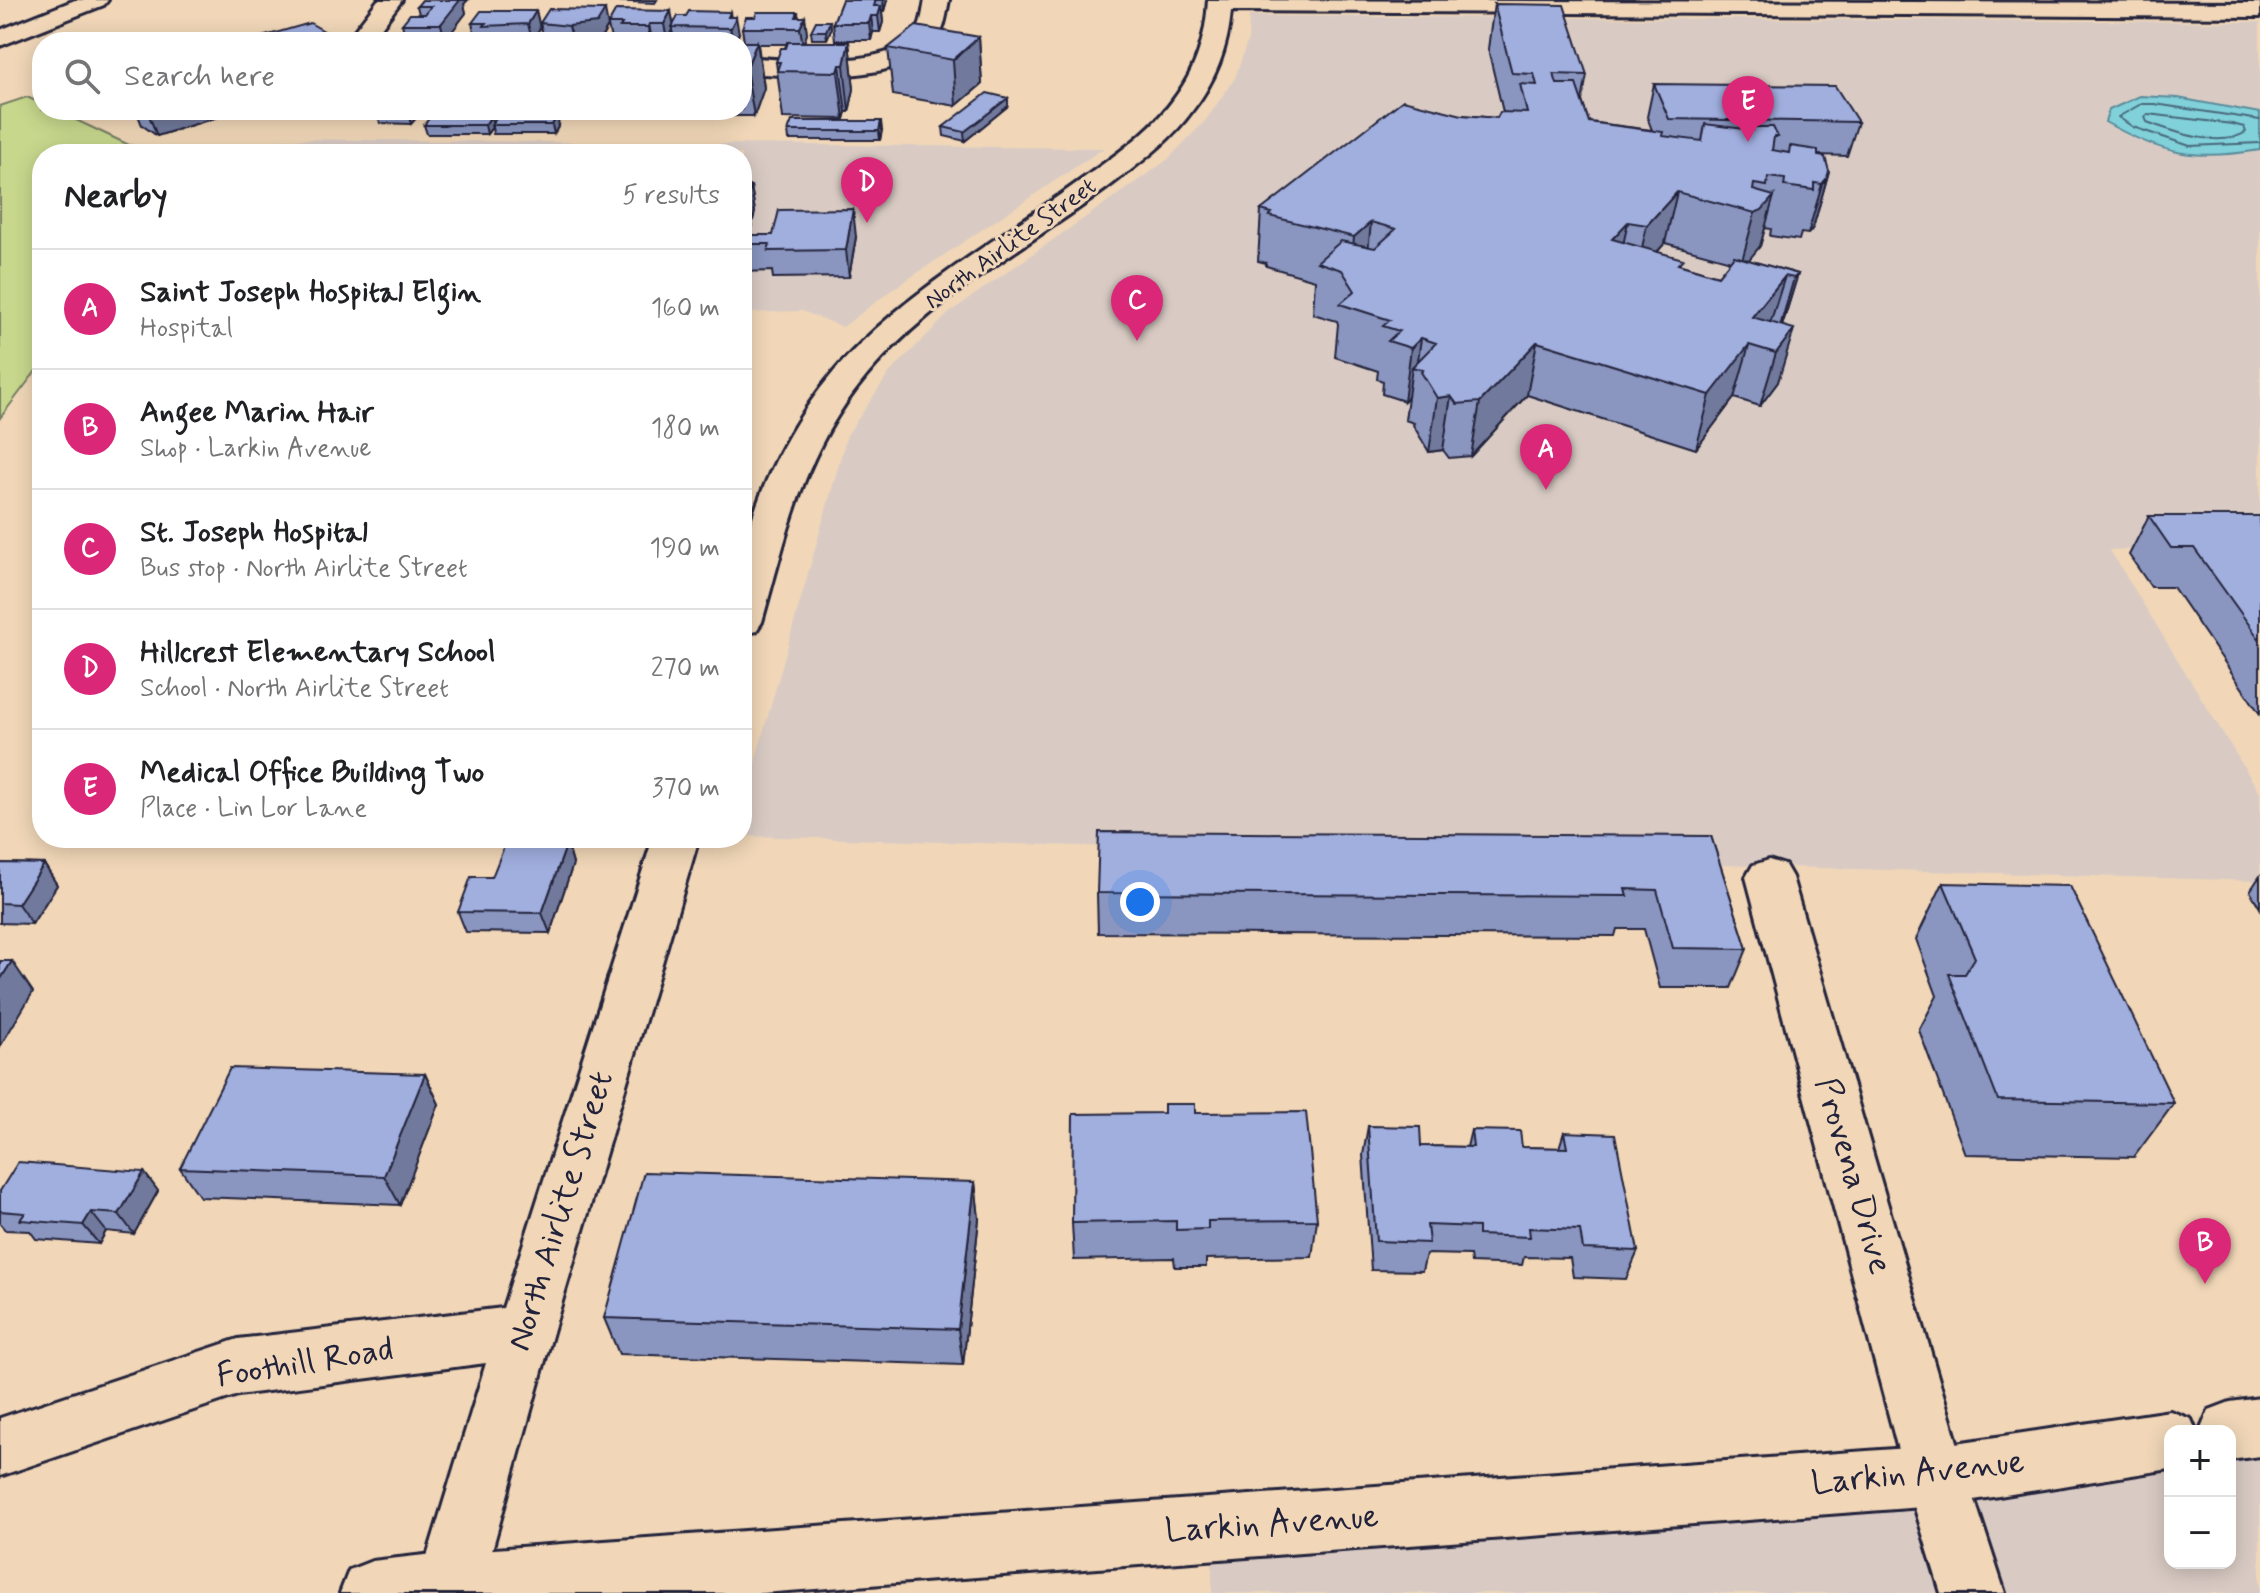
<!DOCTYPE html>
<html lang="en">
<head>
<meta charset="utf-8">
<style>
  body { margin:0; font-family:Mynerve,sans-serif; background:#f6f6f6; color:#202124 }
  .controls { position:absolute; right:24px; bottom:24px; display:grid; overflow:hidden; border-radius:16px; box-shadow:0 4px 20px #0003 }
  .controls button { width:72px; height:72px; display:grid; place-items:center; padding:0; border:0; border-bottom:2px solid #e0e0e0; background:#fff; color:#202124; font:40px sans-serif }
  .you { position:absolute; left:1140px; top:902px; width:28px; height:28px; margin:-20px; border:6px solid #fff; border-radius:50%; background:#1a73e8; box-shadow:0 0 0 12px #1a73e833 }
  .badge { display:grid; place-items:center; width:52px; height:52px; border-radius:50%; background:#db2777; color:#fff; font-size:26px; font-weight:700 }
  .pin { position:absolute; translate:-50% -66px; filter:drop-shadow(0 2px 4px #0008) }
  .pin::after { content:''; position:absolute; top:42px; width:28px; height:24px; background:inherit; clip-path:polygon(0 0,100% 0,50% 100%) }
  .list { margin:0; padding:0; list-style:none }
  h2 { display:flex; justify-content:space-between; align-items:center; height:104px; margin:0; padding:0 32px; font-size:34px }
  h2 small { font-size:26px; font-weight:400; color:#757577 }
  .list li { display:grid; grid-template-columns:52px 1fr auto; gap:24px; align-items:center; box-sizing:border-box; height:120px; padding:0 32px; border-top:2px solid #e0e0e0 }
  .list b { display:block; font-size:30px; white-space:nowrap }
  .list p { margin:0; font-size:26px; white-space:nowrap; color:#757577 }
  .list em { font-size:26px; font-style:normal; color:#757577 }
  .icon { flex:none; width:44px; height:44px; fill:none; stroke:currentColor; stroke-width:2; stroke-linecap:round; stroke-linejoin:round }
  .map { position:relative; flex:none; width:2260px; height:1593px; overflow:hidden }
  .search { position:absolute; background:#fff; box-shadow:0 4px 20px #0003; left:32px; top:32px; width:720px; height:88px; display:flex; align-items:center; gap:20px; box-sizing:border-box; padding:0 28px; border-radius:32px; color:#757577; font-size:30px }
  .panel { position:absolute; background:#fff; box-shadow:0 4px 20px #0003; left:32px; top:144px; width:720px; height:704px; border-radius:32px }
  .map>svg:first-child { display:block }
</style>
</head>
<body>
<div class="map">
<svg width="2260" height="1593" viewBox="0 0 2260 1593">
  <rect width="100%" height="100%" fill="#f1d7b8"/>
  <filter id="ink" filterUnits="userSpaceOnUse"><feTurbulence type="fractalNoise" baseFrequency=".0125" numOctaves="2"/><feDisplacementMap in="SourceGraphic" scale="16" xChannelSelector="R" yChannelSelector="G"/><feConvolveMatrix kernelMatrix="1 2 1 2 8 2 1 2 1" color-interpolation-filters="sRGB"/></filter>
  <g filter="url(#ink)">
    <path fill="#d9cbc4" d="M1249 16 2260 22V545L2110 550 2260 793V881L742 836V808L847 435 890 372 950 312 1167 160 1205 121 1235 78 1248 39Z
      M281 139 1104 148 889 292 843 327 802 311 742 313V154H232Z
      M2260 1440V1593H1985L1951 1488 2170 1454V1563H2230V1445Z
      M1927 1486 1960 1593H1212V1539Z"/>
    <path fill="#c7d88d" stroke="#747d64" stroke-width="2" d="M27 97 42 104V110H55L129 145 177 154H42V363L0 418V106Z"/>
    <path fill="#80d1da" stroke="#5a8b9a" stroke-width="2" d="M2140 96 2178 98 2260 113V150C2194 161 2164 155 2105 122L2109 110Z"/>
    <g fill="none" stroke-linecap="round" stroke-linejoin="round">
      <path stroke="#48687b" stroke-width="2" d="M2148 114 2232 124 2244 127 2246 132C2220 149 2174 132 2147 122L2145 117Z
        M2260 120 2155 104H2141L2118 117 2133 127 2190 146 2260 143"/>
      <g stroke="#22223b" stroke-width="6">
        <path id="minor" d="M75 0H108L104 5 0 46V30Z
          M378 0H402L375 36 374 42H350L351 35Z
          M925 0H949C946 14 945 30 935 42 897 87 796 75 742 73V57C782 59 894 72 917 31 922 22 923 10 925 0Z
          M1208 0 2260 3V17L1231 11C1228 48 1215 82 1192 111 1170 142 1137 165 1107 188 1030 245 941 293 876 365 805 444 790 523 762 622L756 631 742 635C742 610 738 580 743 556 758 478 805 396 862 342 927 279 1008 233 1081 180 1115 155 1152 131 1176 96 1197 68 1206 35 1208 0Z
          M653 838H699L553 1332 480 1593H416L486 1363 238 1395 0 1476V1418L238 1339 503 1308Z
          M1769 860 1785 865 1792 877 1967 1476 2005 1593H1941L1905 1476 1746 877 1753 865Z"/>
      </g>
      <g stroke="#22223b" stroke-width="6">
        <path id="major" d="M2260 1398V1456L2230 1460V1431H2200L2209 1410 2230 1402Z
          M2170 1411 2191 1419 2196 1431H2170V1469L1936 1506 762 1593H340L349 1570 372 1561 451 1552 1936 1446Z"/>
      </g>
      <use href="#minor" fill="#f1d7b8" fill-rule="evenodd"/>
      <use href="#major" fill="#f1d7b8" fill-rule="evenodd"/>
    </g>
    <path fill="#8a96c0" stroke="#22223b" stroke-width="2" fill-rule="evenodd" d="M608 0H657L655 3 608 1Z
      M842 0H887L884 11H882L883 22 880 32H873L871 40H835L833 23Z
      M464 4 466 13 446 39H476L472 23 536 11 540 28 532 39H544L540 23 674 24 731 17 739 33 735 42H744L742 28 799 17H805L807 34 804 42H849L854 89 849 112H846L844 119 783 118 776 62 787 44H758L764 88 754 116H723L722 110H742V42H664L665 41H652V42H624L623 40H616V42H565L553 41V42H521V41L488 42 487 40H476L432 41V42H368L406 39 402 24 419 14 417 6ZM608 26 611 39H601ZM672 30 674 40H667Z
      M1494 4 1587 75 1582 101 1589 122 1652 130 1647 117 1654 84 1858 122 1847 156 1818 155 1829 171 1813 228 1808 234 1801 233 1799 240 1770 236 1771 229 1765 228 1760 246 1748 260 1798 274 1782 326 1778 382 1760 406 1734 398 1696 449 1527 395 1471 456 1449 458 1443 450 1429 452 1413 425 1414 423 1405 420 1408 397 1404 401 1382 394 1383 381 1377 379 1378 371 1335 357 1338 324 1337 321 1313 314 1315 280 1266 266V263L1258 261 1261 210 1462 115 1497 118 1503 112 1488 49ZM1665 243 1731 261 1718 276 1681 265 1657 252Z
      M830 21 831 29 827 39H812L811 31Z
      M979 37 982 84 956 106 893 95 888 48Z
      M1008 98V106L965 141 944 136 943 127Z
      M136 110H240L157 136 142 125Z
      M376 110H423L411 124 380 123Z
      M439 110H473L470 114 440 113Z
      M516 110H549L547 113H517Z
      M580 110H612L611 113H581Z
      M660 110H693L691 114H661Z
      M491 116 492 123 559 125 554 134H493L492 127 487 134H427L424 125Z
      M882 130 880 140H789L788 131Z
      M742 186H751L755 212 749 235 856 237 849 277 773 278 772 271 742 272Z
      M2149 516H2260V714L2173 587H2151L2129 555Z
      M1711 836 1747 949 1731 988H1660L1644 929H1617L1615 936 1098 933 1097 893Z
      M567 843 573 864 550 933 466 932 458 912Z
      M0 863 44 864 57 885 32 924 0 923Z
      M2260 876V908L2250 891Z
      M1943 883 2174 1103 2134 1157 1965 1154 1919 1030 1937 996 1916 939Z
      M425 1074 439 1104 400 1205 200 1197 180 1168Z
      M1195 1113 1317 1220 1312 1257 1206 1259V1267H1175L1174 1258 1074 1260 1072 1223Z
      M1368 1126 1421 1146 1467 1147 1471 1130 1522 1147 1559 1148 1564 1132 1638 1251 1626 1279 1573 1277 1570 1258 1524 1257 1522 1265 1471 1263 1470 1255 1426 1254 1422 1271 1371 1270 1363 1155Z
      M144 1172 158 1191 134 1234 106 1231 99 1244 36 1239 30 1231 5 1230 0 1224V1191Z
      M975 1182 979 1219 963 1365 619 1354 604 1318Z"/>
    <path fill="#717a9c" stroke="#22223b" stroke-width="2" d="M459 0H468L464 4 466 13 445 41 441 24Z
      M883 0H887L884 11Z
      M881 6 883 22 880 32 878 16Z
      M605 10 608 26 600 40 573 42 569 26Z
      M536 11 540 28 532 40 528 24Z
      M671 11 674 27H672V30L667 41 664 24Z
      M730 12 732 25 736 17 739 33 734 42H733L728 17Z
      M798 12 800 28 805 17 807 34 803 45 800 28 796 17Z
      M871 16 873 32 871 40 869 23Z
      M830 21 831 29 827 39 826 31Z
      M649 24 652 41V42H650L648 27Z
      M979 37 982 84 956 106 953 60Z
      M757 42 764 88 754 116 746 69Z
      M849 42 854 89 849 112 844 65Z
      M840 65 846 112 844 119 838 72Z
      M1008 98V106L965 141 964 132Z
      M147 110H240L157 136Z
      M407 110H423L411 124Z
      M491 116 493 125H491L492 127 487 134 485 125Z
      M557 116 559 125 554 134 552 125Z
      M881 121 882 130 880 140 879 131Z
      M1827 178 1813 228 1808 234 1822 184Z
      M751 186 755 212 747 244H742V218Z
      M1677 192 1665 243 1636 275 1647 225Z
      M1774 196 1760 246 1748 261 1741 264 1755 213Z
      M853 209 856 237 849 277 846 250Z
      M1371 222 1366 273 1350 282 1354 237Z
      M1628 222 1617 273 1612 239Z
      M1798 274 1782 326 1779 330 1794 278Z
      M1785 276 1769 327 1749 345 1734 398 1696 449 1710 395 1752 317Z
      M1794 329 1778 382 1760 406 1776 353Z
      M1421 338 1417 368 1412 367 1408 397 1404 401 1411 348Z
      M1537 342 1527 395 1471 456 1480 402Z
      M1451 396 1443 450 1429 452 1437 398Z
      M567 843 573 864 550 933 542 913Z
      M44 864 57 885 32 924 18 904Z
      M12 961 33 992 0 1047V980Z
      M425 1074 439 1104 400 1205 384 1176Z
      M144 1172 158 1191 134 1234 119 1214Z
      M975 1182 979 1219 963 1365 958 1329Z
      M91 1212 106 1231 99 1244 83 1225Z"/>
    <path fill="#a1afdf" stroke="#22223b" stroke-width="2" d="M422 0H460L441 24H402L410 14H425L431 6H417Z
      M842 0H876L874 6H881L878 16H871L869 23H833Z
      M1494 4 1564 5 1587 75 1554 74 1557 84H1576L1589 122 1663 132 1662 136 1702 141 1705 124 1753 130 1752 127H1773L1778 137H1774L1772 150 1789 153 1790 146 1818 150V156L1825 157 1829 171 1827 178 1822 184 1814 183V190L1784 186 1785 179 1768 177 1767 186 1754 184 1753 190 1774 196 1762 210 1755 213 1677 192 1647 225 1628 222 1612 239 1683 259 1678 264 1718 276 1734 256 1798 274 1794 278 1785 276 1752 317 1794 329 1776 353 1749 345 1710 395 1537 342 1480 402 1457 404 1451 396 1437 398 1421 372 1423 370 1412 367 1436 343 1421 338 1411 348 1388 341 1399 331 1383 326 1390 320 1340 304 1355 291 1342 270 1317 262 1341 241 1375 248 1396 229 1371 222 1354 237 1269 216 1272 213 1261 210 1403 100 1462 115 1497 118 1500 112 1527 113 1520 84 1537 85 1534 74 1512 73Z
      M549 9 605 10 597 23 569 26 540 23Z
      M616 10 671 11 664 24H649L648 27H620L622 24H608Z
      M481 11H536L528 24 484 26 486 23H472Z
      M689 11 730 12 728 17H736L731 28 672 27 678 16H686Z
      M757 12H798L796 17H805L800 28H742L746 17H755Z
      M816 21H830L826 31H811Z
      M310 23 343 42H244Z
      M916 26 979 37 953 60 888 48Z
      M373 37 431 40 429 42H368Z
      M446 39H476L474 42H444Z
      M523 39H552L551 42H521Z
      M586 39H615L614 42H584Z
      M665 40H695L694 42H664Z
      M727 42H757L746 69H742V42Z
      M788 42H849L844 65H840L838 72 777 71 780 62H776L781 48H786Z
      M1654 84 1835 86 1858 122 1669 119Z
      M987 93 1008 98 964 132 943 127Z
      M431 116H491L485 125H424Z
      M497 116H557L552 125H491Z
      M792 121H881L879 131H788Z
      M673 148 671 154H593L595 150Z
      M742 186H751L742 218Z
      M853 209 846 250 768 251 770 244H742V235H773L779 210Z
      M2149 516H2260V640L2194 548H2171Z
      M1099 832 1711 836 1747 949 1673 948 1657 890 1625 889 1627 896 1097 893Z
      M506 842 567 843 542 913 458 912 471 877H492Z
      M0 863 44 864 18 904 0 903Z
      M1943 883 2070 886 2174 1103 1998 1100 1949 974H1965L1975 958Z
      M0 961H12L0 980Z
      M230 1068 425 1074 384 1176 180 1168Z
      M1164 1104H1195V1113L1306 1112 1317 1220 1208 1221V1229L1176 1230V1221L1072 1223 1073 1114 1164 1113Z
      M1368 1126 1420 1127 1421 1146 1473 1147 1471 1130 1520 1131 1522 1147 1567 1148 1564 1132 1615 1134 1638 1251 1583 1249 1580 1230 1529 1228 1530 1237 1478 1235V1227L1427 1225 1429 1243 1376 1241Z
      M18 1162 144 1172 119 1214 91 1212 83 1225 20 1220 25 1213 0 1211V1191Z
      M644 1172 975 1182 958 1329 604 1318Z"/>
  </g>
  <g text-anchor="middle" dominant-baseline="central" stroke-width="6" stroke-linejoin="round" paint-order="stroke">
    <g font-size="24" fill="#22223b" stroke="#f1d7b8">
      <text transform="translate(1011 244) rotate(-36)">North Airlite Street</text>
    </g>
    <g font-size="34" fill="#22223b" stroke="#f1d7b8">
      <text transform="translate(1853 1176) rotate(74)">Provena Drive</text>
      <text transform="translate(561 1211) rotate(-73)">North Airlite Street</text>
      <text transform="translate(305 1363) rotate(-9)">Foothill Road</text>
      <text transform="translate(1918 1473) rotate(-6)">Larkin Avenue</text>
      <text transform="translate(1272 1524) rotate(-4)">Larkin Avenue</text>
    </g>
  </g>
</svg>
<div class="controls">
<button>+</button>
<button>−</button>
</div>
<div class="you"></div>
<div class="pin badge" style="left:1546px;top:490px">A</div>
<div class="pin badge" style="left:2205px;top:1284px">B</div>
<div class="pin badge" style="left:1137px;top:341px">C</div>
<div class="pin badge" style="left:867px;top:223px">D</div>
<div class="pin badge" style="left:1748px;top:142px">E</div>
<div class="search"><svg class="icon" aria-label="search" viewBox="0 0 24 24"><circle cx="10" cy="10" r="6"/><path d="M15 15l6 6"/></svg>Search here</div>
<section class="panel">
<h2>Nearby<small>5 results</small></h2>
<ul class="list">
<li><span class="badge">A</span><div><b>Saint Joseph Hospital Elgin</b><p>Hospital</p></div><em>160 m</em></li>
<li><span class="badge">B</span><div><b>Angee Marin Hair</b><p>Shop · Larkin Avenue</p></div><em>180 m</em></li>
<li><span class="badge">C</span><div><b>St. Joseph Hospital</b><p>Bus stop · North Airlite Street</p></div><em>190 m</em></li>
<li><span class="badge">D</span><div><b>Hillcrest Elementary School</b><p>School · North Airlite Street</p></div><em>270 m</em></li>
<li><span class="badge">E</span><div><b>Medical Office Building Two</b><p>Place · Lin Lor Lane</p></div><em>370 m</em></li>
</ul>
</section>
</div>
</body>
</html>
